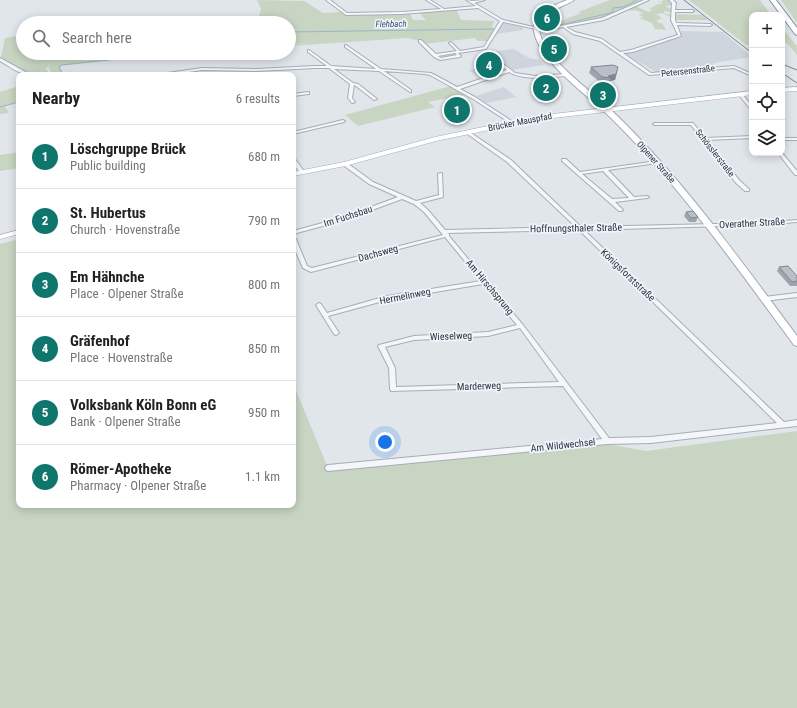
<!DOCTYPE html>
<html lang="en">
<head>
<meta charset="utf-8">
<style>
  body { margin:0; font-family:"Roboto Condensed",sans-serif; background:#f2f2f2; color:#222 }
  .controls { position:absolute; right:12px; top:12px; display:grid; overflow:hidden; border-radius:8px; box-shadow:0 2px 10px #0003 }
  .controls button { width:36px; height:36px; display:grid; place-items:center; padding:0; border:0; border-bottom:1px solid #e0e0e0; background:#fff; color:#222; font:20px sans-serif }
  .you { position:absolute; left:385px; top:442px; width:14px; height:14px; margin:-10px; border:3px solid #fff; border-radius:50%; background:#1a73e8; box-shadow:0 0 0 6px #1a73e833 }
  .badge { display:grid; place-items:center; width:26px; height:26px; border-radius:50%; background:#0f766e; color:#fff; font-size:13px; font-weight:700 }
  .pin { position:absolute; translate:-50% -50%; border:2px solid #fff; box-shadow:0 1px 4px #0006 }
  .list { margin:0; padding:0; list-style:none }
  h2 { display:flex; justify-content:space-between; align-items:center; height:52px; margin:0; padding:0 16px; font-size:17px }
  h2 small { font-size:13px; font-weight:400; color:#767676 }
  .list li { display:grid; grid-template-columns:26px 1fr auto; gap:12px; align-items:center; box-sizing:border-box; height:64px; padding:0 16px; border-top:1px solid #e0e0e0 }
  .list b { display:block; font-size:15px; white-space:nowrap }
  .list p { margin:0; font-size:13px; white-space:nowrap; color:#767676 }
  .list em { font-size:13px; font-style:normal; color:#767676 }
  .icon { flex:none; width:22px; height:22px; fill:none; stroke:currentColor; stroke-width:2; stroke-linecap:round; stroke-linejoin:round }
  .map { position:relative; flex:none; width:797px; height:708px; overflow:hidden }
  .search { position:absolute; background:#fff; box-shadow:0 2px 10px #0003; left:16px; top:16px; width:280px; height:44px; display:flex; align-items:center; gap:10px; box-sizing:border-box; padding:0 14px; border-radius:22px; color:#767676; font-size:15px }
  .panel { position:absolute; background:#fff; box-shadow:0 2px 10px #0003; left:16px; top:72px; width:280px; height:436px; border-radius:8px }
  .map>svg:first-child { display:block }
</style>
</head>
<body>
<div class="map">
<svg width="797" height="708" viewBox="0 0 797 708">
  <rect width="100%" height="100%" fill="#e1e6eb"/>
  <path fill="#cfd5dd" d="M502 23 523 27V30L496 34Z
    M680 31 723 32 752 57 714 63V68L657 73 624 53 682 37Z
    M514 49 529 58 540 60 544 65 512 70 491 52Z
    M500 66 505 71 484 79 468 70Z
    M504 87 516 97 486 103 476 96Z"/>
  <path fill="#c8d5c2" d="M257 0 304 1 323 13 341 12 347 16 410 14 413 20H426L419 13 456 9 461 20 494 21 492 27 494 29 491 35 479 34 491 35 487 41H478L475 38 424 44 420 41 408 38 289 46V45L310 43 289 44V30H297L289 28V23H218L258 20 261 9Z
    M610 0H643L602 18 539 29 540 26H549L581 13 578 12Z
    M657 0 662 2 663 0H670L672 2V5L665 6 671 9V13L665 11 663 13 671 15V17L661 13 656 15 660 16 661 19 657 20 658 23H662L666 30 655 29 652 23 639 18 643 17 639 15 643 13 635 10 628 11H630L628 10 636 6 648 12 652 10 649 9 658 4H663Z
    M689 0H760L771 15H752V45H746Z
    M781 0H797V23Z
    M674 14 702 15 708 20H674Z
    M782 28 797 46V55L787 43H782Z
    M23 35V53H70V58L75 57V53H178L62 65 60 67 64 75H53L48 67 55 62 46 68 50 75C25 75 21 72 1 57L5 38Z
    M19 86V102L5 106 9 113 0 114V92Z
    M451 86 465 95 428 102 435 107 358 126 345 115Z
    M19 152V168L0 171V155Z
    M19 239V505H293V383L328 468 601 443 646 451 797 431V708H0V244Z"/>
  <g fill="none" stroke-linecap="round" stroke-linejoin="round">
    <path stroke="#9bb5cd" stroke-width="1" d="M543 29 610 13 613 11V8L623 7 637 0
      M289 32 494 29
      M63 75 59 67 62 65 173 53
      M0 107 19 102"/>
    <g stroke="#a6adb6" stroke-width="2">
      <path id="minor" d="M326 0H330L347 13 402 12 441 9 426 0H430L444 9 476 6 466 0 472 1 485 0 474 3 503 20 538 28 536 29 503 22 486 49 458 53 461 56 460 57 440 60 434 57 419 42V40H421L436 54 457 51 449 43 451 42 460 51 484 47 500 21 478 8 402 14 346 15ZM455 53 457 55 441 58 438 56Z
        M644 0H649L604 20 566 27 575 32 602 39 620 52 631 50 678 35 671 20 672 3 669 0H673L676 3 675 10H692L694 11 692 12H675V20L676 23 710 24 712 25 710 26 677 25 681 36 633 52 623 53 651 73 734 66 752 74V76L734 68 649 75 600 41 573 34 563 27 536 32 534 31 602 18Z
        M346 45 381 69 431 73 457 87 507 70 488 55 487 54 489 53 515 73 535 76 567 74 569 75 567 76C550 77 523 81 509 72L460 89 475 97 513 122V124H512L473 99 430 75 425 74 384 71 411 90V92H410L379 71 334 69 353 83 358 84 377 99 374 100 356 86 354 85 352 98 355 102 353 103H352L348 98 350 84 329 68H315L256 71 202 70 169 75H159L161 74 202 68 256 69 315 66H327L308 52V50H309L331 66 376 69 345 47V45Z
        M0 58 31 75C20 75 9 66 0 61Z
        M308 92H309V94L293 96V94Z
        M739 93H741L752 106V110H751L739 95Z
        M343 120 345 121 344 122 293 134V132Z
        M654 123H693L705 138 752 136V138L707 140 740 181 749 189V191H745L736 183 691 125H655L653 124Z
        M466 131H468L511 160 581 227 761 223 797 220V222L761 225 584 230 784 422 797 420V426L651 443 607 444 328 471 326 470 325 468 326 466 328 465 602 439 563 386 391 391 390 389 389 368 378 346 379 345 414 336 488 332 517 325 483 284 387 300 328 316 339 333 336 335 334 334 316 305 319 303 321 304 327 313 387 296 481 281 445 237 311 272 303 268 293 245V237L296 239 307 266 312 268 443 235 424 212 414 204 402 199 345 220 293 234V231L341 218 398 197 369 184 343 165V163H347L373 182 416 201 439 195 438 174 440 173H442L443 197 420 203 428 210 445 230 576 227 507 162 466 133ZM579 230 777 423 651 437 609 438 523 325 449 236V234L447 233ZM520 328 559 382 396 387 395 368 385 347 414 340 488 336Z
        M782 138H797V140H782Z
        M778 153H782L797 171V175H795Z
        M293 159H295L304 171V173H300L293 163Z
        M562 159H566L580 172 657 161 659 162 657 163 608 170 634 197 647 196 649 197 647 198 615 202 623 210 621 211H619L562 161ZM603 171 629 198 612 199 582 174Z
        M797 293V297L764 301 761 299 764 297Z"/>
    </g>
    <g stroke="#a6adb6" stroke-width="1">
      <path id="secondary" d="M797 87V91L782 92V88Z
        M752 91V95L536 120 436 141 345 166 293 176V172L344 162 435 137 536 116Z
        M19 230V234L0 239V235Z"/>
    </g>
    <g stroke="#a0aab7" stroke-width="2">
      <path id="primary" d="M567 0H574C563 8 537 12 539 29 542 57 589 89 608 107 680 175 738 257 797 336V346L794 345C736 267 681 187 611 118 589 96 539 62 534 31 531 14 555 5 567 0Z"/>
    </g>
    <g stroke="#8893a2" stroke-width="2">
      <path id="motorway" d="M770 0H776L797 28V35L795 34Z"/>
    </g>
    <use href="#minor" fill="#f5f6f9" fill-rule="evenodd"/>
    <use href="#secondary" fill="#fff" fill-rule="evenodd"/>
    <use href="#primary" fill="#fff" fill-rule="evenodd"/>
    <use href="#motorway" fill="#fff" fill-rule="evenodd"/>
    <path stroke="#7a8595" stroke-width="1" d="M684 0 752 53
      M782 64 797 70
      M782 73 797 83"/>
  </g>
  <path fill="#9ea4ad" d="M591 67 617 73 615 80 610 81V84L601 83 589 73Z
    M686 212 698 217 696 222H689L684 216Z
    M779 267 797 276V286H790L777 271Z"/>
  <path fill="#81868d" d="M618 67 615 80 610 81 611 78 608 76Z"/>
  <path fill="#b8bfc9" stroke="#81868d" d="M613 65 618 67 616 74 608 76 611 78 602 77 591 67Z
    M693 211 698 217 691 218 686 212Z
    M788 266 797 276V281L792 282 779 267Z"/>
  <g text-anchor="middle" dominant-baseline="central" stroke-width="3.5" stroke-linejoin="round" paint-order="stroke">
    <g font-size="9" font-style="italic" fill="#30547a" stroke="#f1f4f8">
      <text transform="translate(391 24) rotate(-1)">Flehbach</text>
    </g>
    <g font-size="9" fill="#283444" stroke="#f1f4f8">
      <text transform="translate(688 71) rotate(-6)">Petersenstraße</text>
      <text transform="translate(520 122) rotate(-11)">Brücker Mauspfad</text>
      <text transform="translate(715 153) rotate(52)">Schösslerstraße</text>
      <text transform="translate(656 162) rotate(48)">Olpener Straße</text>
    </g>
    <g font-size="10" fill="#283444" stroke="#f1f4f8">
      <text transform="translate(348 216) rotate(-18)">Im Fuchsbau</text>
      <text transform="translate(752 223) rotate(-3)">Overather Straße</text>
      <text transform="translate(576 228) rotate(-1)">Hoffnungsthaler Straße</text>
      <text transform="translate(378 253) rotate(-15)">Dachsweg</text>
      <text transform="translate(628 275) rotate(44)">Königsforststraße</text>
      <text transform="translate(490 287) rotate(50)">Am Hirschsprung</text>
      <text transform="translate(405 296) rotate(-11)">Hermelinweg</text>
      <text transform="translate(451 336) rotate(-2)">Wieselweg</text>
      <text transform="translate(479 386) rotate(-2)">Marderweg</text>
      <text transform="translate(563 445) rotate(-6)">Am Wildwechsel</text>
    </g>
  </g>
</svg>
<div class="controls">
<button>+</button>
<button>−</button>
<button><svg class="icon" aria-label="locate" viewBox="0 0 24 24"><circle cx="12" cy="12" r="6"/><path d="M12 2v4M12 18v4M2 12h4M18 12h4"/></svg></button>
<button><svg class="icon" aria-label="layers" viewBox="0 0 24 24"><path d="M12 4l9 5-9 5-9-5zM3 14l9 5 9-5"/></svg></button>
</div>
<div class="you"></div>
<div class="pin badge" style="left:457px;top:110px">1</div>
<div class="pin badge" style="left:546px;top:88px">2</div>
<div class="pin badge" style="left:603px;top:95px">3</div>
<div class="pin badge" style="left:489px;top:65px">4</div>
<div class="pin badge" style="left:554px;top:49px">5</div>
<div class="pin badge" style="left:547px;top:18px">6</div>
<div class="search"><svg class="icon" aria-label="search" viewBox="0 0 24 24"><circle cx="10" cy="10" r="6"/><path d="M15 15l6 6"/></svg>Search here</div>
<section class="panel">
<h2>Nearby<small>6 results</small></h2>
<ul class="list">
<li><span class="badge">1</span><div><b>Löschgruppe Brück</b><p>Public building</p></div><em>680 m</em></li>
<li><span class="badge">2</span><div><b>St. Hubertus</b><p>Church · Hovenstraße</p></div><em>790 m</em></li>
<li><span class="badge">3</span><div><b>Em Hähnche</b><p>Place · Olpener Straße</p></div><em>800 m</em></li>
<li><span class="badge">4</span><div><b>Gräfenhof</b><p>Place · Hovenstraße</p></div><em>850 m</em></li>
<li><span class="badge">5</span><div><b>Volksbank Köln Bonn eG</b><p>Bank · Olpener Straße</p></div><em>950 m</em></li>
<li><span class="badge">6</span><div><b>Römer-Apotheke</b><p>Pharmacy · Olpener Straße</p></div><em>1.1 km</em></li>
</ul>
</section>
</div>
</body>
</html>
